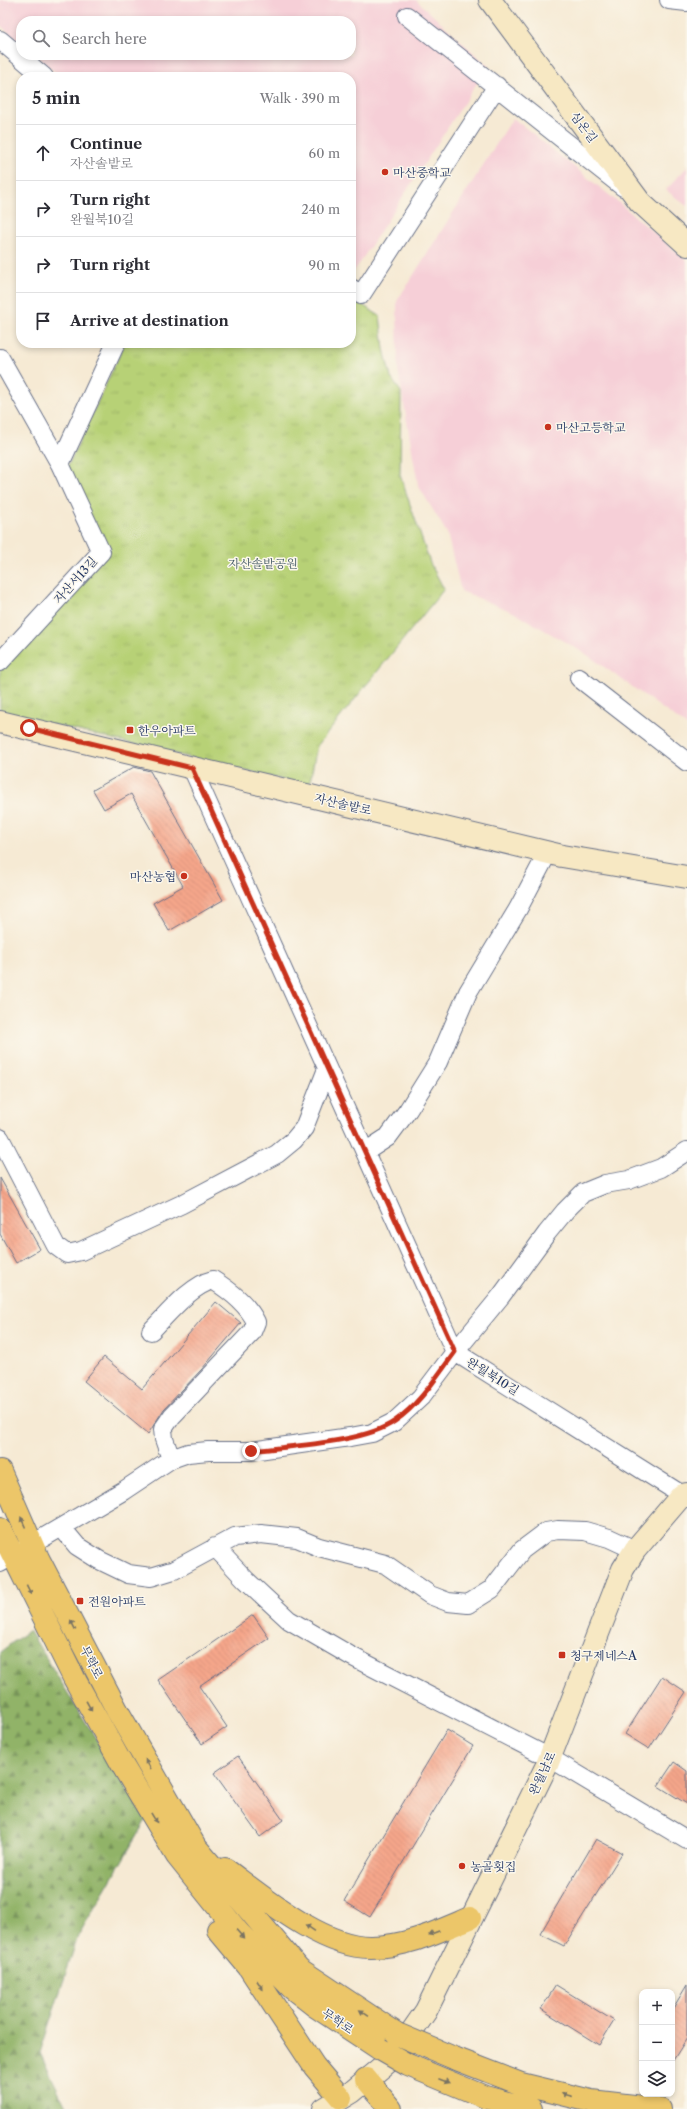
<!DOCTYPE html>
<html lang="en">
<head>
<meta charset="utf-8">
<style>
  body { margin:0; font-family:"Libre Caslon Text","Noto Serif KR",serif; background:#f7f7f7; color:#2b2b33 }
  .controls { position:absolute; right:12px; bottom:12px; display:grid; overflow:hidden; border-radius:8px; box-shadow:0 2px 6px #0003 }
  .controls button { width:36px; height:36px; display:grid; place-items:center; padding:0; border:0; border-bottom:1px solid #e1e1e2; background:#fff; color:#2b2b33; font:20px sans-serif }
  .stop { position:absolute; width:12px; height:12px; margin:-9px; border:3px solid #c8321e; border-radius:50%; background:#fff }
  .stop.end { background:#c8321e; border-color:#fff; box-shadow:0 1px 4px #0008 }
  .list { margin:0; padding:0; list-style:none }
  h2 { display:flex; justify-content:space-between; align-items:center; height:52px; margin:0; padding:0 16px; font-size:17px }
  h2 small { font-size:13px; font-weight:400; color:#7c7c81 }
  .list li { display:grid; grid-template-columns:26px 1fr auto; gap:12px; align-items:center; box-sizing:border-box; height:56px; padding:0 16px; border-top:1px solid #e1e1e2 }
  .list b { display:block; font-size:15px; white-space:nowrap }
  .list p { margin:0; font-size:13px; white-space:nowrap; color:#7c7c81 }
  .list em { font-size:13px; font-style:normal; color:#7c7c81 }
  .icon { flex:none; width:22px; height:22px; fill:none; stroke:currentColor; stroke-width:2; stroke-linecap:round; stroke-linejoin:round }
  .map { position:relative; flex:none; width:687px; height:2109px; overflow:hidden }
  .search { position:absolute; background:#fff; box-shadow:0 2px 6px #0003; left:16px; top:16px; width:340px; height:44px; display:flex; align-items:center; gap:10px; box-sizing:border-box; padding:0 14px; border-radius:16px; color:#7c7c81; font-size:15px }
  .panel { position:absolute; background:#fff; box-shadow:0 2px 6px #0003; left:16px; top:72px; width:340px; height:276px; border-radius:16px }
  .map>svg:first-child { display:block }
</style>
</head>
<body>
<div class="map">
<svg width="687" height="2109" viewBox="0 0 687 2109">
  <defs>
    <pattern id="grass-tufts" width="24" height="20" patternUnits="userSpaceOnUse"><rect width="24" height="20" fill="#b7d176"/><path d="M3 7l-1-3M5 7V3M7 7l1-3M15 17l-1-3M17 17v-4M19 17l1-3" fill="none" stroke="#9db468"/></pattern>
    <pattern id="forest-firs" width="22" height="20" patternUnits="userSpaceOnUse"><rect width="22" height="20" fill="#91b367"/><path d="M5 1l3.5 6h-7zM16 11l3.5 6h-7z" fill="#769258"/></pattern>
    <pattern id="building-back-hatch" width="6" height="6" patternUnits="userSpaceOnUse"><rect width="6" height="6" fill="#f5a68a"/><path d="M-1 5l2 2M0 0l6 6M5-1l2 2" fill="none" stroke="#d18f7a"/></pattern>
  </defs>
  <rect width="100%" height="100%" fill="#fbf7ec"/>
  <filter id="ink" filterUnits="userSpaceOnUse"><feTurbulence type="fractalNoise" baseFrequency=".025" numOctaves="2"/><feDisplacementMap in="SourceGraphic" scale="8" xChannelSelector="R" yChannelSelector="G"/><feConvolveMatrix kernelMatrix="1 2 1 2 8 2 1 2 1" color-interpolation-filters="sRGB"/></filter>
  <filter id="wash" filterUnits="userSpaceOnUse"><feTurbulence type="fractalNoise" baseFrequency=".012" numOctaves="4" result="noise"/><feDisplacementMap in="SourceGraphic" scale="16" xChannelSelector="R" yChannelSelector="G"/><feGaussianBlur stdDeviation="0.9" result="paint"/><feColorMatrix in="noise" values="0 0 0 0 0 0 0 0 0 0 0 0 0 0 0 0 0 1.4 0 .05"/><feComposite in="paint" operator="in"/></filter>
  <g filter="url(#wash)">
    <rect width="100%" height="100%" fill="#f6ead4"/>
    <path fill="#f6cfd7" d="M0 0H416L488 66 355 270 351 267V77H61L35 55H351V21H21V43L0 25Z
      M513 118 618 202 687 261V726L586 654 513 612 461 591 447 533 418 485 398 369 397 301Z
      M687 167V206L666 190Z"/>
    <path fill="url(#grass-tufts)" stroke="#69806a" d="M351 298 380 316 384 349 391 378 401 392 400 475 430 563 444 589 317 746 309 786 0 712V670L107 553 67 468 125 343H351Z"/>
    <path fill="url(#forest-firs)" stroke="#567162" d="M29 1630 146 1820 78 1936 40 2053 67 2109H0V1652Z"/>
    <g id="blocks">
      <path fill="url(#building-back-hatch)" d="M134 767 150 771 223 900 169 931 153 903 183 886 131 794 104 809 93 790Z
        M0 1178 40 1249 16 1263 0 1234Z
        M216 1302 241 1323 202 1369 164 1409 148 1434 84 1381 104 1357 142 1389Z
        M253 1615 269 1638 199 1686 227 1727 202 1744 158 1680Z
        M662 1676 686 1692 649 1749 625 1734Z
        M447 1730 473 1746 370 1917 344 1901Z
        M238 1756 283 1820 260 1837 214 1773Z
        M674 1762 687 1771V1804L658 1786Z
        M596 1839 622 1853 564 1946 540 1934Z
        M556 1985 614 2021 599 2045 541 2009Z
        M687 1985V2038L672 2062V2010Z"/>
    </g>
  </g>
  <g filter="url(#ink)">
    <use href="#blocks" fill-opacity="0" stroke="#687087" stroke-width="1"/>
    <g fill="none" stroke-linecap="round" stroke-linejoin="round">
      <g stroke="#687087" stroke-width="20">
        <path id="minor" d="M669 0 687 2
          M407 16 623 187
          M0 40 44 77
          M351 288 361 295 497 86
          M0 358 60 464 101 552 0 662
          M60 464 116 343
          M579 678 687 762
          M192 768 455 1352 687 1498
          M0 1138 56 1246 67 1254 81 1251 182 1204 277 1154 294 1140 304 1128 327 1069
          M365 1152 388 1137 408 1110 438 1062 468 992 518 909 548 852
          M151 1331C167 1315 191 1285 213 1280 229 1290 248 1305 256 1322L252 1332 172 1416 163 1429 164 1439 171 1459
          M62 1528 77 1546 99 1560 128 1574 151 1577 174 1570 235 1537 261 1534 297 1538 319 1547 385 1564 430 1595 448 1602 468 1604 492 1589 522 1550 546 1532 558 1530 585 1531 609 1538 635 1550
          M215 1547 246 1580 289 1620 351 1656 550 1758 687 1840
          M0 1563 123 1491 171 1459 188 1453 208 1451H251L350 1437 372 1433 394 1422 421 1397 455 1352 501 1296 547 1233 565 1211 583 1193 605 1184 629 1180 661 1168 687 1151"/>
      </g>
      <g stroke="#687087" stroke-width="24">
        <path id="secondary" d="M490 0 640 202 687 245
          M0 722 562 856 687 877
          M324 2109 352 2092 395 2056 426 2011 547 1765 623 1569 635 1550 682 1495 687 1494"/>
      </g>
      <g stroke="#687087" stroke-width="24">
        <path id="primary" d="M0 1471 38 1558 117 1710 195 1846 299 1969 397 2034
          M0 1529 74 1678 124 1768 177 1856 238 1932 292 1988 315 2006 380 2049
          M225 1869C263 1897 323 1948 371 1947 406 1947 439 1931 470 1918
          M218 1930 248 1966 314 2066 341 2098
          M454 2058 521 2084 591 2101 660 2109
          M408 2065 485 2097 531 2109
          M366 2079 391 2109"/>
      </g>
      <use href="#minor" stroke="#fff" stroke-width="18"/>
      <use href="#secondary" stroke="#f7e8c3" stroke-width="22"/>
      <use href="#primary" stroke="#ecc669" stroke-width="22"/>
      <g stroke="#687087" stroke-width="24" stroke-linecap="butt">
        <path id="primary-bridge" d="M397 2034 454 2058
          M380 2049 408 2065"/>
      </g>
      <use href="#primary-bridge" stroke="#ecc669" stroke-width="22"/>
    </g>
    <defs><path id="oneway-solid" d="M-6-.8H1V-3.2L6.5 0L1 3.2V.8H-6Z"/></defs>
    <g fill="#797363">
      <use href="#oneway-solid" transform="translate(23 1522) rotate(-114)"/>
      <use href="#oneway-solid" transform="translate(29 1590) rotate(64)"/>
      <use href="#oneway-solid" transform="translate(73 1625) rotate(-117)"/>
      <use href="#oneway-solid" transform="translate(89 1706) rotate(61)"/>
      <use href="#oneway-solid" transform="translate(148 1764) rotate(-120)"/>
      <use href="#oneway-solid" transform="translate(154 1818) rotate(59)"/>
      <use href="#oneway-solid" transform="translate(310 1928) rotate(-146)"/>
      <use href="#oneway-solid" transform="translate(434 1933) rotate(159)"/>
      <use href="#oneway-solid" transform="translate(240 1934) rotate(48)"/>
      <use href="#oneway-solid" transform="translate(260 1985) rotate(56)"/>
      <use href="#oneway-solid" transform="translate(364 2013) rotate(-146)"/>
      <use href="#oneway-solid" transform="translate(444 2081) rotate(21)"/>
      <use href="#oneway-solid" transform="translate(567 2095) rotate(-166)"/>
    </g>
  </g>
  <g fill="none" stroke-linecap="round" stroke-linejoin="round" filter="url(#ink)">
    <path stroke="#c8321e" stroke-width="5" d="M29 728 192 768 455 1352C437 1376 420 1404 395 1421 364 1443 289 1446 251 1451"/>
  </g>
  <g fill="#c8321e" stroke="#fbf7ec" stroke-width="1.5">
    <circle cx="385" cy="172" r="4"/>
    <circle cx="548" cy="427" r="4"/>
    <rect x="126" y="726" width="8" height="8" rx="2"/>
    <circle cx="184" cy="876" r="4"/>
    <rect x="76" y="1597" width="8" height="8" rx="2"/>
    <rect x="558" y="1651" width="8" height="8" rx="2"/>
    <circle cx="462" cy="1866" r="4"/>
  </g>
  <g text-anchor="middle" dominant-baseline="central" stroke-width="3" stroke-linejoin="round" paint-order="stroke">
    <g font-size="12" fill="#1b2f5e" stroke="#fbf7ec">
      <text transform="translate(584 127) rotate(53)">심온길</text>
      <text transform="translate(75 580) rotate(-48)">자산서13길</text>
      <text transform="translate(343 804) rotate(13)">자산솔밭로</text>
      <text transform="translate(493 1376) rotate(32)">완월북10길</text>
      <text transform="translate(92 1662) rotate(63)">무학로</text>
      <text transform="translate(542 1773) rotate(-65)">완월남로</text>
      <text transform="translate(338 2021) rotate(34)">무학로</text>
    </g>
    <g font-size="12" fill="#1b2f5e" stroke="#fbf7ec" text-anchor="start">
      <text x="393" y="172">마산중학교</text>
      <text x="556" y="427">마산고등학교</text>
      <text x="138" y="730">한우아파트</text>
      <text x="176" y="876" text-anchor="end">마산농협</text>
      <text x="88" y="1601">전원아파트</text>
      <text x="570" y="1655">청구제네스A</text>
      <text x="470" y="1866">농골횟집</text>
    </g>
    <g font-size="12" fill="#425864" stroke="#fbf7ec">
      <text x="263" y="563">자산솔밭공원</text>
    </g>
  </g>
</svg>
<div class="controls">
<button>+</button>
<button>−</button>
<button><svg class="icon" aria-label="layers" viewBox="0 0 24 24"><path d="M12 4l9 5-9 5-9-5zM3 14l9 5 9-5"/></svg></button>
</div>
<div class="stop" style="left:29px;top:728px"></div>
<div class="stop end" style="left:251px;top:1451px"></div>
<div class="search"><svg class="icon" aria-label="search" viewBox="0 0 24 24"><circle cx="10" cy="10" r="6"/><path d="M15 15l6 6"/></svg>Search here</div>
<section class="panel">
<h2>5 min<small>Walk · 390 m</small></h2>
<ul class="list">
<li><svg class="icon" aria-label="ahead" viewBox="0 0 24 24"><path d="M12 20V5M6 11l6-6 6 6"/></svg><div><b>Continue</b><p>자산솔밭로</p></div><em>60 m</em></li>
<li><svg class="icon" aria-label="right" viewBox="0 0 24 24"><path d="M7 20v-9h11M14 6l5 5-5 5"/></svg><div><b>Turn right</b><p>완월북10길</p></div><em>240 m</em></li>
<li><svg class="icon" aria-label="right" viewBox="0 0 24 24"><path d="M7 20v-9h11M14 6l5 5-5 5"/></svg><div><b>Turn right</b></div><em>90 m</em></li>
<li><svg class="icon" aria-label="arrive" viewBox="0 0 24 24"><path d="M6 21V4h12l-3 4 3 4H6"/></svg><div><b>Arrive at destination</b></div></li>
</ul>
</section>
</div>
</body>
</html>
